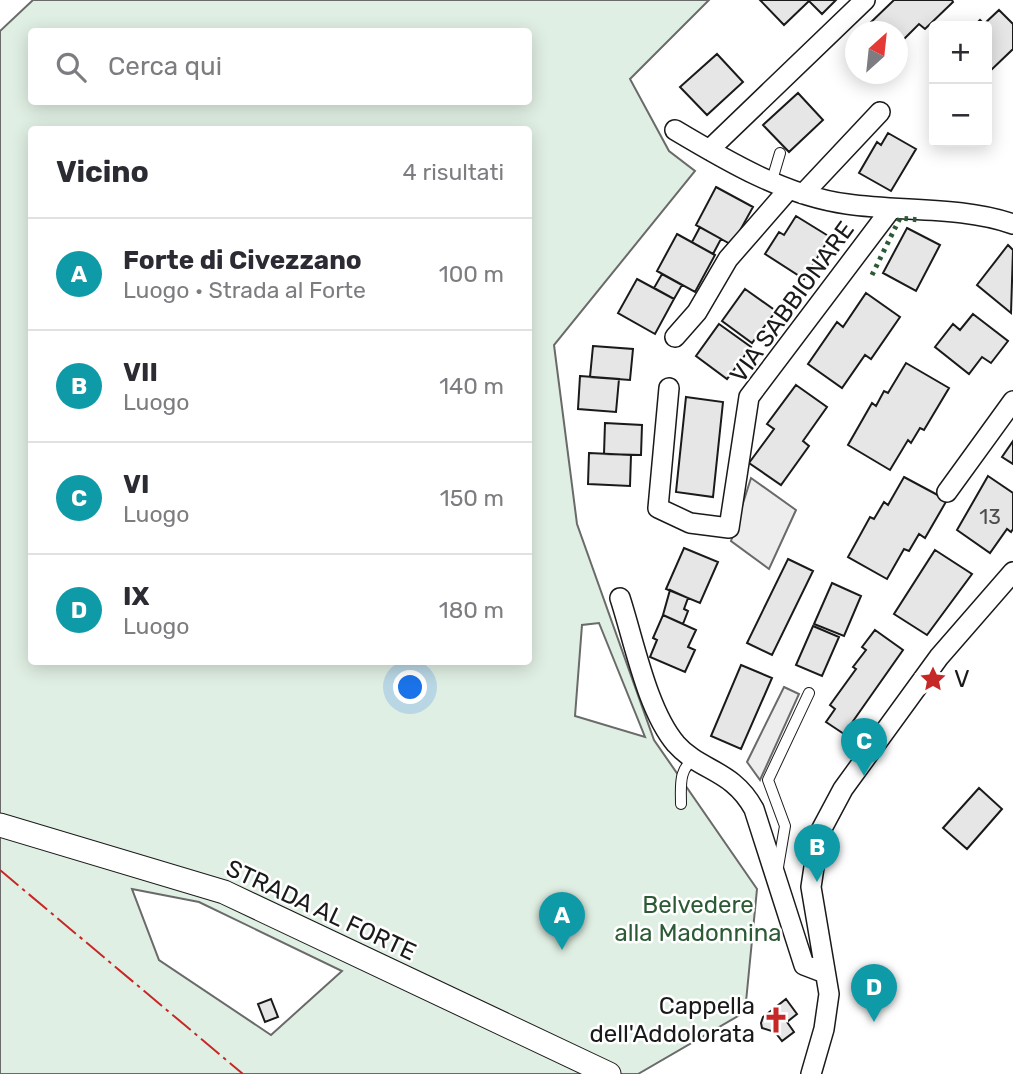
<!DOCTYPE html>
<html lang="it">
<head>
<meta charset="utf-8">
<style>
  body { margin:0; font-family:Rubik,sans-serif; background:#f7f7f7; color:#2b2b33 }
  .controls { position:absolute; right:21px; top:21px; display:grid; overflow:hidden; border-radius:7px; box-shadow:0 4px 18px #0003 }
  .controls button { width:63px; height:63px; display:grid; place-items:center; padding:0; border:0; border-bottom:2px solid #e1e1e2; background:#fff; color:#2b2b33; font:35px sans-serif }
  .compass { position:absolute; left:845px; top:21px; width:63px; height:63px; border-radius:50%; background:#fff; box-shadow:0 4px 18px #0003; rotate:27deg }
  .you { position:absolute; left:411px; top:688px; width:24px; height:24px; margin:-18px; border:5px solid #fff; border-radius:50%; background:#1a73e8; box-shadow:0 0 0 10px #1a73e833 }
  .badge { display:grid; place-items:center; width:46px; height:46px; border-radius:50%; background:#2563eb; color:#fff; font-size:23px; font-weight:700 }
  .pin { position:absolute; translate:-50% -58px; filter:drop-shadow(0 2px 4px #0008) }
  .pin::after { content:''; position:absolute; top:37px; width:24px; height:21px; background:inherit; clip-path:polygon(0 0,100% 0,50% 100%) }
  .list { margin:0; padding:0; list-style:none }
  h2 { display:flex; justify-content:space-between; align-items:center; height:91px; margin:0; padding:0 28px; font-size:30px }
  h2 small { font-size:23px; font-weight:400; color:#7c7c81 }
  .list li { display:grid; grid-template-columns:46px 1fr auto; gap:21px; align-items:center; box-sizing:border-box; height:112px; padding:0 28px; border-top:2px solid #e1e1e2 }
  .list b { display:block; font-size:26px; white-space:nowrap }
  .list p { margin:0; font-size:23px; white-space:nowrap; color:#7c7c81 }
  .list em { font-size:23px; font-style:normal; color:#7c7c81 }
  .icon { flex:none; width:38px; height:38px; fill:none; stroke:currentColor; stroke-width:2; stroke-linecap:round; stroke-linejoin:round }
  .map { position:relative; flex:none; width:1013px; height:1074px; overflow:hidden }
  .search { position:absolute; background:#fff; box-shadow:0 4px 18px #0003; left:28px; top:28px; width:504px; height:77px; display:flex; align-items:center; gap:18px; box-sizing:border-box; padding:0 24px; border-radius:7px; color:#7c7c81; font-size:26px }
  .panel { position:absolute; background:#fff; box-shadow:0 4px 18px #0003; left:28px; top:126px; width:504px; height:539px; border-radius:7px }
  .map>svg:first-child { display:block }
</style>
</head>
<body>
<div class="map">
<svg width="1013" height="1074" viewBox="0 0 1013 1074">
  <rect width="100%" height="100%" fill="#fff"/>
  <path fill="#e0efe3" stroke="#6a6a6a" stroke-width="2" fill-rule="evenodd" d="M33 0H709L630 79 669 151 695 171 554 345 577 524 654 740 757 889 745 1012 638 1074H0V31ZM32 32H528V102H32ZM32 130H528V662H32ZM599 623 645 737 575 716 582 625ZM132 889 199 902 342 971 271 1035 159 960Z"/>
  <path fill="#ededed" stroke="#6a6a6a" stroke-width="2" d="M751 478 796 510 769 569 731 541Z
    M784 687 799 694 760 780 747 762Z"/>
  <path fill="#e6e6e6" stroke="#1a1a1a" stroke-width="2" d="M760 0H836L822 14 809 1 784 25Z
    M894 0H952L953 2 925 29 919 24 898 45V32H875L868 25Z
    M999 10 1013 24V49L987 74V26H974L980 20 984 24Z
    M717 54 743 82 707 115 680 87Z
    M798 93 823 120 789 152 763 125Z
    M888 133 916 149 891 191 859 173 877 142 881 145Z
    M716 187 753 207 732 245 696 225Z
    M796 216 830 237 804 279 765 254 779 232 784 235Z
    M700 227 721 239 713 254 692 242Z
    M907 228 940 245 916 291 883 273Z
    M677 234 715 255 695 292 657 271Z
    M1008 245 1013 250 1011 313 977 285Z
    M662 274 682 285 674 299 654 288Z
    M637 279 674 299 655 334 618 313Z
    M745 289 776 311 752 343 722 321Z
    M866 293 900 317 871 359 865 355 842 388 808 364 837 322 843 327Z
    M973 314 1008 341 991 363 982 357 969 374 935 347 953 324 960 330Z
    M719 324 751 347 727 379 696 356Z
    M593 346 633 349 630 380 590 377Z
    M906 363 949 388 924 430 920 428 911 443 908 440 890 470 848 445 872 403 876 406 884 391 888 393Z
    M580 376 619 379 616 412 578 409Z
    M796 385 827 407 803 441 809 446 781 485 749 463 774 429 767 424Z
    M686 397 723 402 713 497 676 492Z
    M605 423 642 425 641 455 604 454Z
    M1013 441V464L1002 457Z
    M589 453 631 455 630 486 588 484Z
    M988 476 1013 493V529L1011 532 1007 529 990 553 957 530Z
    M904 477 947 500 925 538 919 534 909 551 904 549 887 579 848 557 870 517 874 519 884 502 888 505Z
    M684 548 718 562 700 603 666 589Z
    M935 550 972 574 927 635 894 614Z
    M788 559 813 571 772 655 747 643Z
    M832 583 861 596 844 636 814 624Z
    M670 590 688 598 684 609 688 611 683 624 663 615Z
    M663 615 696 630 688 647 695 650 685 672 650 657 657 640 653 638Z
    M813 626 839 637 822 676 796 665Z
    M875 630 903 650 844 734 826 722 835 709 830 705 856 669 853 667 866 650 862 647Z
    M741 665 772 678 741 749 711 736Z
    M979 788 1002 809 967 849 943 828Z
    M271 999 278 1017 265 1022 258 1004Z
    M786 999 797 1014 787 1022 794 1032 782 1041 775 1032 762 1028 761 1023 763 1017Z"/>
  <g fill="none" stroke-linecap="round" stroke-linejoin="round">
    <g stroke="#1a1a1a" stroke-width="12">
      <path id="service" d="M772 180 780 153
        M681 804C681 787 678 767 696 759
        M778 867 785 826 768 780 809 693"/>
    </g>
    <g stroke="#1a1a1a" stroke-width="22">
      <path id="minor" d="M675 130C727 161 786 196 847 204 902 212 960 206 1013 224
        M709 150 865 0
        M803 194 880 112
        M675 337 697 312 728 259 789 189
        M669 388 658 508 690 523 729 528 749 397 891 209
        M947 492 1013 401
        M620 598C634 641 647 710 676 744 701 772 732 769 754 809L804 965 825 973
        M811 1074 824 1029 829 994 811 887 819 834 843 789 939 657 1013 572"/>
    </g>
    <g stroke="#1a1a1a" stroke-width="25">
      <path id="tertiary" d="M0 825 224 892 609 1074"/>
    </g>
    <use href="#service" stroke="#fff" stroke-width="10"/>
    <use href="#minor" stroke="#fff" stroke-width="19"/>
    <use href="#tertiary" stroke="#fff" stroke-width="23"/>
    <path stroke="#2b5a34" stroke-width="5" stroke-dasharray="3.5 5" stroke-linecap="butt" d="M872 275 900 218 919 220"/>
    <path stroke="#c62828" stroke-width="2" stroke-dasharray="24 5 3.5 5" stroke-linecap="butt" d="M0 870 243 1074"/>
  </g>
  <defs>
    <g id="sight-bare" transform="scale(2.1)"><path d="M0-6L1.8-2.2L6-1.7L2.9 1.2L3.7 5.4L0 3.3L-3.7 5.4L-2.9 1.2L-6-1.7L-1.8-2.2Z" fill="#c62828" stroke="#fff" stroke-width="2.5" paint-order="stroke"/></g>
    <g id="church-bare" transform="scale(2.1)"><path d="M-1.2-6h2.4v3.5h3.3v2.4h-3.3V6h-2.4V-.1h-3.3v-2.4h3.3Z" fill="#c62828" stroke="#fff" stroke-width="2.5" paint-order="stroke"/></g>
  </defs>
  <g fill-rule="evenodd">
    <use href="#sight-bare" x="933" y="679"/>
    <use href="#church-bare" x="776" y="1020"/>
  </g>
  <g text-anchor="middle" dominant-baseline="central" stroke-width="5" stroke-linejoin="round" paint-order="stroke">
    <g font-size="21" fill="#4d4d4d">
      <text x="990" y="516">13</text>
    </g>
    <g font-size="24" fill="#1a1a1a" stroke="#fff">
      <text transform="translate(792 302) rotate(-54)">VIA SABBIONARE</text>
      <text transform="translate(321 910) rotate(25)">STRADA AL FORTE</text>
    </g>
    <g font-size="24" fill="#1a1a1a" stroke="#fff" text-anchor="start">
      <text x="954" y="679">V</text>
      <text x="755" y="1006" text-anchor="end">Cappella<tspan x="755" dy="28">dell'Addolorata</tspan></text>
    </g>
    <g font-size="24" fill="#2b5a34" stroke="#fff">
      <text x="698" y="905">Belvedere<tspan x="698" dy="28">alla Madonnina</tspan></text>
    </g>
  </g>
</svg>
<div class="controls">
<button>+</button>
<button>−</button>
</div>
<svg class="compass" viewBox="-18 -18 36 36"><path d="M0-13l5 13h-10z" fill="#e53935"/><path d="M0 13l5-13h-10z" fill="#7c7c81"/></svg>
<div class="you"></div>
<div class="pin badge" style="left:562px;top:950px;background:#0f9aa8">A</div>
<div class="pin badge" style="left:817px;top:882px;background:#0f9aa8">B</div>
<div class="pin badge" style="left:864px;top:776px;background:#0f9aa8">C</div>
<div class="pin badge" style="left:874px;top:1022px;background:#0f9aa8">D</div>
<div class="search"><svg class="icon" aria-label="search" viewBox="0 0 24 24"><circle cx="10" cy="10" r="6"/><path d="M15 15l6 6"/></svg>Cerca qui</div>
<section class="panel">
<h2>Vicino<small>4 risultati</small></h2>
<ul class="list">
<li><span class="badge" style="background:#0f9aa8">A</span><div><b>Forte di Civezzano</b><p>Luogo · Strada al Forte</p></div><em>100 m</em></li>
<li><span class="badge" style="background:#0f9aa8">B</span><div><b>VII</b><p>Luogo</p></div><em>140 m</em></li>
<li><span class="badge" style="background:#0f9aa8">C</span><div><b>VI</b><p>Luogo</p></div><em>150 m</em></li>
<li><span class="badge" style="background:#0f9aa8">D</span><div><b>IX</b><p>Luogo</p></div><em>180 m</em></li>
</ul>
</section>
</div>
</body>
</html>
